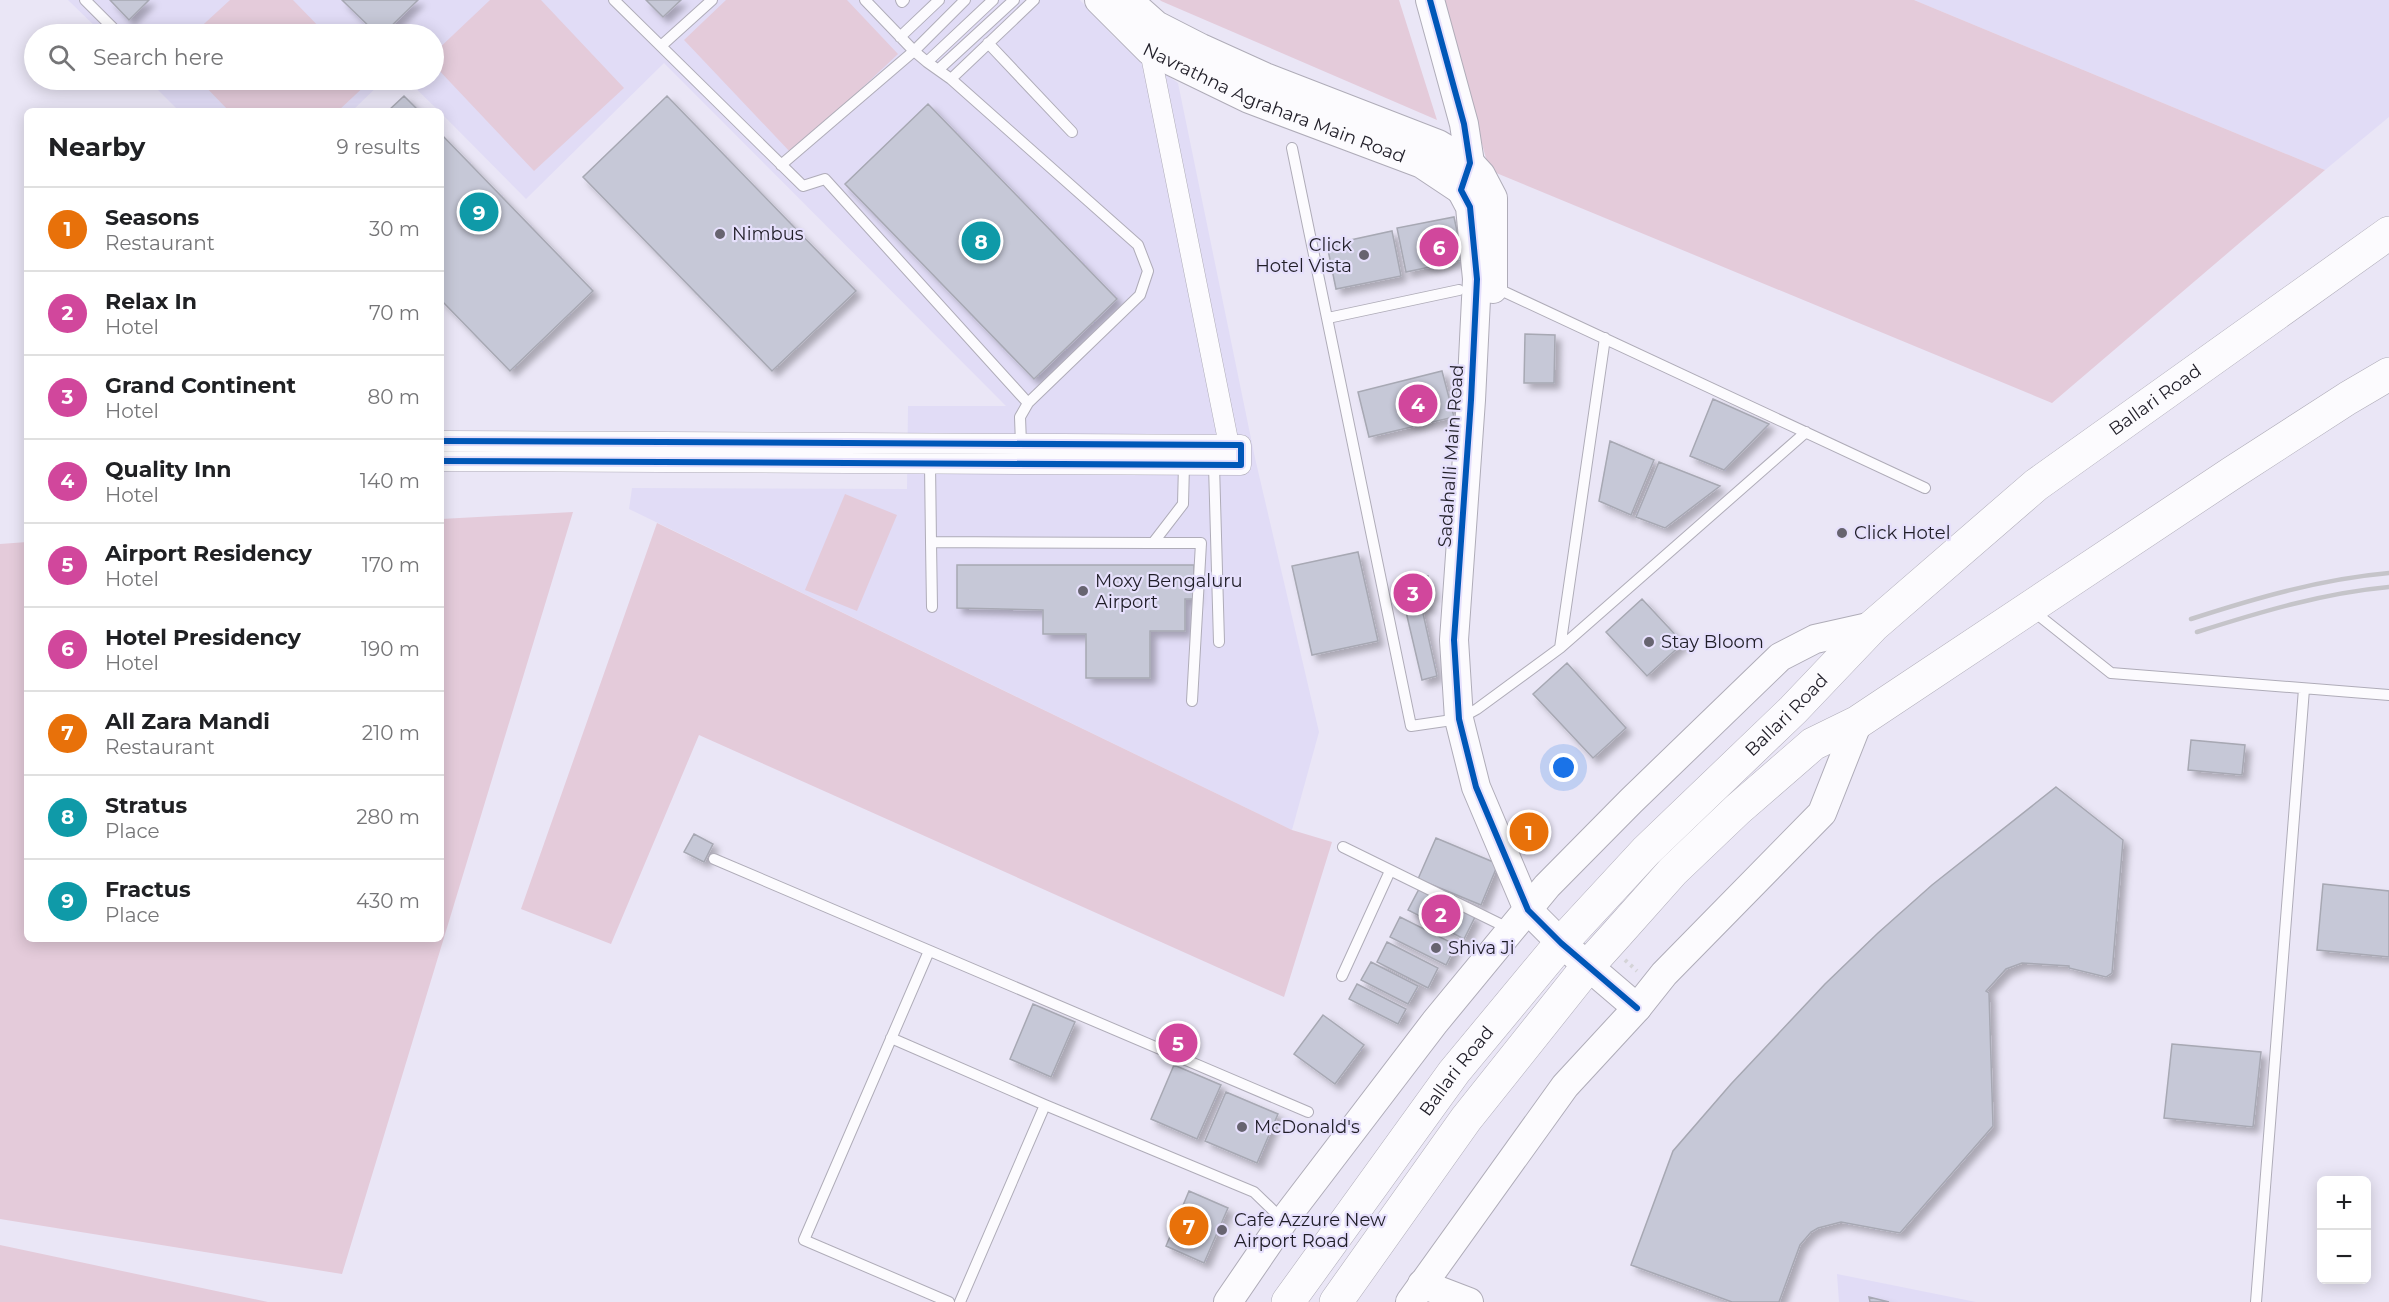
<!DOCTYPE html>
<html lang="en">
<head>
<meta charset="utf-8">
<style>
  body { margin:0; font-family:Montserrat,sans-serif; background:#f2f2f2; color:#202124 }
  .controls { position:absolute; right:18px; bottom:18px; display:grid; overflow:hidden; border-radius:9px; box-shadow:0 3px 15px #0003 }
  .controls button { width:54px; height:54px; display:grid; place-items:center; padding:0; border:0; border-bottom:2px solid #e0e0e0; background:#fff; color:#202124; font:30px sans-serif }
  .you { position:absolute; left:1564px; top:768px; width:21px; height:21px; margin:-15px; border:4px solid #fff; border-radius:50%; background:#1a73e8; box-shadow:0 0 0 9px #1a73e833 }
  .badge { display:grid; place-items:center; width:39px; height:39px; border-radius:50%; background:#2563eb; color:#fff; font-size:20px; font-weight:700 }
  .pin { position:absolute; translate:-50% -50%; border:3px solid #fff; box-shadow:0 2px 6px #0006 }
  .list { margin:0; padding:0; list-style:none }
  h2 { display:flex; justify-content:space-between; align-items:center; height:78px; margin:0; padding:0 24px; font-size:26px }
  h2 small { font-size:20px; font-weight:400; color:#757577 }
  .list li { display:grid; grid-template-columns:39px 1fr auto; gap:18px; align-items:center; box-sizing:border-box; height:84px; padding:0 24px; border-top:2px solid #e0e0e0 }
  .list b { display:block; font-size:22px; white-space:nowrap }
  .list p { margin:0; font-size:20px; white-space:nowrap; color:#757577 }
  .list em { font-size:20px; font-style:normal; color:#757577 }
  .icon { flex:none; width:33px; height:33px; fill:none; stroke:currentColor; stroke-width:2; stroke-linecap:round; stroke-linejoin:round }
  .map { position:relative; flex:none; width:2389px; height:1302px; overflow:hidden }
  .search { position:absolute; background:#fff; box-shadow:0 3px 15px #0003; left:24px; top:24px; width:420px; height:66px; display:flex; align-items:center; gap:15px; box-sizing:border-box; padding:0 21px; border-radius:33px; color:#757577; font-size:22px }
  .panel { position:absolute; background:#fff; box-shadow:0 3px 15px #0003; left:24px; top:108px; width:420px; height:834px; border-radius:9px }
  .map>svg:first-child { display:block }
</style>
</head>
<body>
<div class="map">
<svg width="2389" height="1302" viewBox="0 0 2389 1302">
  <defs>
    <filter id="shadow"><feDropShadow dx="5.5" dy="5.5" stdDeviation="3" flood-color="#0004"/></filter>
  </defs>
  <rect width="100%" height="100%" fill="#eae6f6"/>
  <path fill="#e1dcf6" d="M68 0H1080L1115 38 1178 83 1255 458 1319 732 1292 830 629 509 632 488 907 489 908 406H1006L664 63 526 199 441 113V111H439L407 80H434V34H103Z
    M1914 0H2389V117L2325 170Z
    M148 80H384L352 111H179Z
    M1837 1274 1976 1302H1839Z"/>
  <path fill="#e4cbda" d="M230 0H293L326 34H193Z
    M490 0H541L624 88 534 171 434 65V53Z
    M726 0H847L898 54 792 154 684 40Z
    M1160 0H1399L1437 120 1161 1Z
    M1444 0H1914L2325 170 2052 403 1489 170Z
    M199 80H369L370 81 338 111H229Z
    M845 494 897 515 857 611 805 590Z
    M573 512 342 1274 0 1219V544L27 542V939H441V519Z
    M657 523 1292 830 1332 842 1284 997 699 735 611 944 521 909Z
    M0 1245 268 1302H0Z"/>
  <path fill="#c6c8d7" stroke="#a7a8b3" stroke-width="1.5" filter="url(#shadow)" d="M110 0H149L129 20Z
    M342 0H418L383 34H377Z
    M646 0H681L663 17Z
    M404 96 419 111H388Z
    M667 96 856 291 772 371 583 177Z
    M928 104 1117 299 1034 379 845 184Z
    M441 134 593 291 510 371 441 300Z
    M1454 217 1463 260 1406 272 1397 228Z
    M1392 231 1401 276 1336 289 1327 245Z
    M1525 334 1555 335 1554 383H1524Z
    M1442 371 1454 417 1369 437 1358 392Z
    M1713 399 1769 424 1724 470 1690 456Z
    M1610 441 1654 460 1631 515 1599 501Z
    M1659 462 1720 486 1665 528 1636 517Z
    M1358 552 1378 641 1312 655 1292 566Z
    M957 565H1194V599H1185V631H1150V678H1086V634H1043V610L957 608Z
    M1428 576 1433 596 1428 597 1430 607 1422 609 1437 676 1422 680 1399 582Z
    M1642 599 1683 643 1647 676 1606 632Z
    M1567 663 1626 728 1593 758 1533 694Z
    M2191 740 2245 745 2242 775 2188 770Z
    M2056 787 2123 840 2112 973 2106 977 2069 968V966L2022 963 2006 969 1986 991 1989 993 1993 1126 1900 1233 1841 1222 1818 1228 1811 1232 1800 1245 1779 1302H1732L1631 1265 1673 1151 1731 1084 1825 984 1878 933 1932 885Z
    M694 834 713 844 704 862 684 852Z
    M1436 838 1498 864 1481 905 1418 879Z
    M2323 884 2389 891V957L2317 950Z
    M1419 889 1475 917 1464 939 1408 910Z
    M1400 917 1456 945 1446 965 1390 937Z
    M1387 942 1438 968 1428 988 1377 962Z
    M1371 962 1418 986 1408 1004 1361 980Z
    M1357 984 1406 1009 1398 1024 1349 999Z
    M1033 1004 1075 1022 1051 1077 1010 1059Z
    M1323 1015 1364 1045 1335 1084 1294 1054Z
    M2172 1044 2261 1052 2253 1127 2164 1118Z
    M1174 1065 1221 1085 1197 1139 1151 1119Z
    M1226 1092 1278 1114 1257 1163 1205 1141Z
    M1189 1191 1228 1208 1204 1263 1166 1246Z
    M1869 1297 1889 1302H1870Z"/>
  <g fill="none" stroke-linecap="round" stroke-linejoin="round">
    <g stroke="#afacb8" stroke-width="12">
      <path id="lane" d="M85 0 119 34
        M614 0 803 186 825 179 1028 403
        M865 0 914 51 927 62 993 0
        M901 0 902 2 904 0
        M900 37 939 0
        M988 43 1072 132
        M661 46 712 0
        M927 62 951 79 1138 245 1148 271 1140 295 1028 403 1020 417 1021 444
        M939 69 1014 0
        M951 79 1034 0
        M1292 148 1411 726 1459 719 1477 709 1560 648 1806 432
        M781 165 914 51 965 0
        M1494 287 1925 488
        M1328 318 1459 290
        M930 464 931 542 1153 543 1183 504 1184 465
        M1214 465 1219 642
        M931 542 932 607
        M1153 543H1201L1192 701
        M2033 611 2111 673 2389 695
        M1560 648 1605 338
        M1343 847 1510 929
        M714 859 1308 1112
        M929 951 804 1240 949 1302
        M1342 976 1390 871
        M891 1038 1045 1105 1254 1192 1283 1220
        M960 1302 1045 1105
        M2256 1302 2304 689"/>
    </g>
    <g stroke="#afacb8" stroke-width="21">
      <path id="street" d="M1150 51 1229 445
        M441 441 1241 445V465L441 461"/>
    </g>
    <g stroke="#afacb8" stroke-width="30">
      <g id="secondary">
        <path id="s1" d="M1099 0 1150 51 1249 99 1422 164 1461 190"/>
        <path d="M1128 0 1156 25 1201 48 1265 77 1438 144 1470 163 1481 175 1493 198V289"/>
        <path d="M1430 0 1464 124 1470 163 1461 190 1470 207 1477 279 1471 400 1454 640 1459 719 1476 787 1528 910 1561 943 1637 1008"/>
        <path d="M1422 1284 1469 1302"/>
        <path d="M1228 1302 1284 1220 1435 1022 1547 886 1631 801 1780 657 1815 639 1873 626"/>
        <path d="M1410 1302 1565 1086 1637 1008 1664 974 1822 813 1858 722"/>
      </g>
    </g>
    <g stroke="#afacb8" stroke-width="34">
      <g id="highway">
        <path id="s2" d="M1288 1302 1454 1072 1561 943 1646 851 1793 710 1873 626 2036 485 2389 233"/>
        <path d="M1336 1302 1466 1119 1588 966 1616 935 1673 871 1737 810 1813 744 1858 722 2232 473 2348 398 2389 374"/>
      </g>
    </g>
    <path stroke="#d4d3d7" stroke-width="4" stroke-dasharray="3 4.5" stroke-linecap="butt" d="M1625 960 1637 971"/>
    <use href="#lane" stroke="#fcfbfe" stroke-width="10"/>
    <use href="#street" stroke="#fcfbfe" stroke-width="20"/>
    <use href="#secondary" stroke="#fcfbfe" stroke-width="28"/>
    <use href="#highway" stroke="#fcfbfe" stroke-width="33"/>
    <path stroke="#c5c4c9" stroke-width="4.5" d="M2191 619C2256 598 2321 579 2389 573
      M2197 632C2260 612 2323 593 2389 587"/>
    <g stroke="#e6e0fc" stroke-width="10">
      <path id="cycleway" d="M1430 0 1464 124 1470 163 1461 190 1470 207 1477 279 1471 400 1454 640 1459 719 1476 787 1528 910 1561 943 1637 1008
        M441 441 1241 445V465L441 461"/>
    </g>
    <use href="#cycleway" stroke="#0057b8" stroke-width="6"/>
  </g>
  <g fill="#676470" stroke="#e6e0fc" stroke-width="2">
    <circle cx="720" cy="234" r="6"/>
    <circle cx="1364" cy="255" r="6"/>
    <circle cx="1842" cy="533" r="6"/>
    <circle cx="1083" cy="591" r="6"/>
    <circle cx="1649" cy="642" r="6"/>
    <circle cx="1436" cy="948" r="6"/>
    <circle cx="1242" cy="1127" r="6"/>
    <circle cx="1222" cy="1230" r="6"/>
  </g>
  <g text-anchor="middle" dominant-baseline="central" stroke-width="4.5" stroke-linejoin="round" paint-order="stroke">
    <g font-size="18" fill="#201e28" stroke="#e6e0fc">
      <text stroke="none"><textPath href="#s1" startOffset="207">Navrathna Agrahara Main Road</textPath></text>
      <text stroke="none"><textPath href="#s2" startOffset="1258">Ballari Road</textPath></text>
      <text transform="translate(1451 456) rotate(-86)">Sadahalli Main Road</text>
      <text stroke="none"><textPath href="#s2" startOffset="772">Ballari Road</textPath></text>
      <text stroke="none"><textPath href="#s2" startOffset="286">Ballari Road</textPath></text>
    </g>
    <g font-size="18" fill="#201e28" stroke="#e6e0fc" text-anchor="start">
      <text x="732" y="234">Nimbus</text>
      <text x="1352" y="245" text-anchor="end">Click<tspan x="1352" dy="21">Hotel Vista</tspan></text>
      <text x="1854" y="533">Click Hotel</text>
      <text x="1095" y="581">Moxy Bengaluru<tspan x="1095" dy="21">Airport</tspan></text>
      <text x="1661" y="642">Stay Bloom</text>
      <text x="1448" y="948">Shiva Ji</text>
      <text x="1254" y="1127">McDonald's</text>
      <text x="1234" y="1220">Cafe Azzure New<tspan x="1234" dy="21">Airport Road</tspan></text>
    </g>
  </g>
</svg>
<div class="controls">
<button>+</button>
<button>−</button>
</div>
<div class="you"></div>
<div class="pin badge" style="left:1529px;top:832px;background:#e8710a">1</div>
<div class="pin badge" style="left:1441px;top:914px;background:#d1479c">2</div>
<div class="pin badge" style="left:1413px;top:593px;background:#d1479c">3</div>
<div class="pin badge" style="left:1418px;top:404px;background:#d1479c">4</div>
<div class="pin badge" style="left:1178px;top:1043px;background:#d1479c">5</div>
<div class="pin badge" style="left:1439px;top:247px;background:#d1479c">6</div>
<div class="pin badge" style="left:1189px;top:1226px;background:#e8710a">7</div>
<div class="pin badge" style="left:981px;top:241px;background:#0f9aa8">8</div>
<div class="pin badge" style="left:479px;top:212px;background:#0f9aa8">9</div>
<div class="search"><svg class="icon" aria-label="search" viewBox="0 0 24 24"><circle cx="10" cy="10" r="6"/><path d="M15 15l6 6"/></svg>Search here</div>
<section class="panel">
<h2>Nearby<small>9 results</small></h2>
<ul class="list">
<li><span class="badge" style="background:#e8710a">1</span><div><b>Seasons</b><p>Restaurant</p></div><em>30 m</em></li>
<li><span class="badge" style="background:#d1479c">2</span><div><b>Relax In</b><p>Hotel</p></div><em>70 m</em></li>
<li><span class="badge" style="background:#d1479c">3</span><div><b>Grand Continent</b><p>Hotel</p></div><em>80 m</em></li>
<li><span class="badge" style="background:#d1479c">4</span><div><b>Quality Inn</b><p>Hotel</p></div><em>140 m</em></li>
<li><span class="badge" style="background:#d1479c">5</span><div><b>Airport Residency</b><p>Hotel</p></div><em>170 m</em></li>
<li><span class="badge" style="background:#d1479c">6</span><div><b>Hotel Presidency</b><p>Hotel</p></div><em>190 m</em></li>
<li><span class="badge" style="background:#e8710a">7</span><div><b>All Zara Mandi</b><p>Restaurant</p></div><em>210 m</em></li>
<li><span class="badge" style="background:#0f9aa8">8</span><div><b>Stratus</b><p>Place</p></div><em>280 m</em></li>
<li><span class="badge" style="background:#0f9aa8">9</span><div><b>Fractus</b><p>Place</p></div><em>430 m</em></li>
</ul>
</section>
</div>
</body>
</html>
